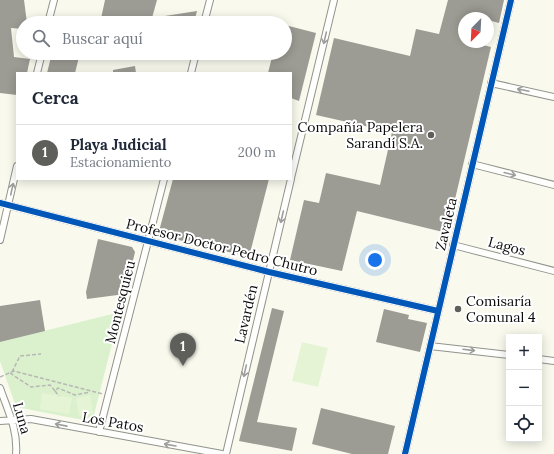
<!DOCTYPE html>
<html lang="es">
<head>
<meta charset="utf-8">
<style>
  body { margin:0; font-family:Lora,serif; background:#f6f6f7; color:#1f2937 }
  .controls { position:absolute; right:12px; bottom:12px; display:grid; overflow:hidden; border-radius:0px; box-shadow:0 2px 10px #0003 }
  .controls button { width:36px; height:36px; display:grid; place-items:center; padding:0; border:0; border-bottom:1px solid #e0e1e3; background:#fff; color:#1f2937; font:20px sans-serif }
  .compass { position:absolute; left:458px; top:12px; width:36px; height:36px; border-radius:50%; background:#fff; box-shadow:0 2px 10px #0003; rotate:204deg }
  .you { position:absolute; left:375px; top:260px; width:14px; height:14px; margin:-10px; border:3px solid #fff; border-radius:50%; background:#1a73e8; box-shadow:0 0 0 6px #1a73e833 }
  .badge { display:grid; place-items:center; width:26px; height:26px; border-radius:50%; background:#5e5f5a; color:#fff; font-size:13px; font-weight:700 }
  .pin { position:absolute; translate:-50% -33px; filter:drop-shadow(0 1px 2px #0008) }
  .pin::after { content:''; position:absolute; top:21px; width:14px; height:12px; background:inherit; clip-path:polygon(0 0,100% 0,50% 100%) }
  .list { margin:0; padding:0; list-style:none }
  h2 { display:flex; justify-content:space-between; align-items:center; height:52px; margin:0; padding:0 16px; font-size:17px }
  h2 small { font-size:13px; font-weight:400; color:#747a83 }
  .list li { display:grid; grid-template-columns:26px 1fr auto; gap:12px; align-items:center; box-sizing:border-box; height:56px; padding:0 16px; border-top:1px solid #e0e1e3 }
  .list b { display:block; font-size:15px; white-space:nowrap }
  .list p { margin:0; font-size:13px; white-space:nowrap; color:#747a83 }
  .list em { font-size:13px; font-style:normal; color:#747a83 }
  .icon { flex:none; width:22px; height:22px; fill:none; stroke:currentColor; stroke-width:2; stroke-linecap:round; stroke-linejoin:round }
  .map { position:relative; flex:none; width:554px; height:454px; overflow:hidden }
  .search { position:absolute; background:#fff; box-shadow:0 2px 10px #0003; left:16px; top:16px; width:276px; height:44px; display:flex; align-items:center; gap:10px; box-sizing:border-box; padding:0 14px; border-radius:22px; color:#747a83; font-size:15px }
  .panel { position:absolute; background:#fff; box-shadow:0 2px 10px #0003; left:16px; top:72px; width:276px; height:108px; border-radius:0px }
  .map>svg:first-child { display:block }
</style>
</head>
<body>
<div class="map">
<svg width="554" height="454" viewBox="0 0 554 454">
  <rect width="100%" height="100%" fill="#f9faed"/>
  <path fill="#dbf1cd" d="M120 312 94 415 88 421 21 408 15 404 0 361V342Z"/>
  <path fill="#e6f4d6" d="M302 342 328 348 318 387 292 381Z
    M42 393 72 398 69 414 40 409Z
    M90 395 93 414 79 416 76 398Z"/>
  <path fill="#9c9b94" d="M0 0H24L27 23H23V29L11 28 14 57 30 59 27 73H17V95L0 93Z
    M105 0H157L152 18 197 11 194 23H100Z
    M448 0H504L499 23 488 20V18H464V42H471L491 47 447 233 357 211 342 271 290 260 304 200 319 203 326 173 380 185 392 132 316 115 334 38 410 56 416 29 439 34Z
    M285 25 316 33 299 101 291 98V73H268L273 53H285Z
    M52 53H80L75 73H47Z
    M135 66 136 73H113V70Z
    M173 179H269L249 257 158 235Z
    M98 239 132 247 135 252 125 294 87 299 86 292Z
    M40 300 45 331 0 342V306Z
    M272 308 284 311 257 422 297 428 292 451 239 441Z
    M384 309 409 315 408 319 427 323 420 352 376 342Z
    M321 408 395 426 388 454H352L312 444Z"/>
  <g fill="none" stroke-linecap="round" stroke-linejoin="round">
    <g stroke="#92938d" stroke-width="8">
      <path id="street" d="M48 23 54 0
        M204 23 210 0
        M37 73 42 53
        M191 73 196 53
        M491 83 554 97
        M472 164 554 185
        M291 178 334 0
        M0 203 269 272 438 311
        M0 240 17 166
        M453 245 554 271
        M430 346 509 355
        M539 359 554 361
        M0 388C8 411 18 430 16 454
        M0 421 31 419 222 454
        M99 432 164 179
        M226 454 291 179
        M405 454 511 0"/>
    </g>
    <path stroke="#b7b7b5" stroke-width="1.5" stroke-dasharray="4 2" stroke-linecap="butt" d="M12 372 20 356 41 354
      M10 373 31 387 50 385 55 391 58 388 75 395 90 392
      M0 377 14 371 103 394
      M55 391 59 396"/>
    <use href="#street" stroke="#fefefc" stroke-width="6"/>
    <g stroke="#fff" stroke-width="8">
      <path id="cycleway" d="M0 203 269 272 438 311
        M405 454 511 0"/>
    </g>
    <use href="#cycleway" stroke="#0057b8" stroke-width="6"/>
  </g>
  <defs><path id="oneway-shaft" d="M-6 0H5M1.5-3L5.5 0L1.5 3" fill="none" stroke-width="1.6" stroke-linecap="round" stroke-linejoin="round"/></defs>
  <g stroke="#9d9d9c">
    <use href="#oneway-shaft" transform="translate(325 38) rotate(103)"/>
    <use href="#oneway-shaft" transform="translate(523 90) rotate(-168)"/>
    <use href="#oneway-shaft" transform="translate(510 174) rotate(14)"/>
    <use href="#oneway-shaft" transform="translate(12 189) rotate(-78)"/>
    <use href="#oneway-shaft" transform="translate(282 217) rotate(103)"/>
    <use href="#oneway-shaft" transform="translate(469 350) rotate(7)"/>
    <use href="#oneway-shaft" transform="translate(245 371) rotate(103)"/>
    <use href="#oneway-shaft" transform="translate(61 425) rotate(-169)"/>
    <use href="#oneway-shaft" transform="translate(170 445) rotate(-170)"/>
  </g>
  <g fill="#5e5f5a" stroke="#fff" stroke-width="1.5">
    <circle cx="431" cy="135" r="4"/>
    <circle cx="458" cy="309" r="4"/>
  </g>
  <g text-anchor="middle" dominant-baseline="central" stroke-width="4" stroke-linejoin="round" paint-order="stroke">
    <g font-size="14" fill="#0b0b0b" stroke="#fff" text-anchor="end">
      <text x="423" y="127">Compañía Papelera<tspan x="423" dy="16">Sarandí S.A.</tspan></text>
      <text x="466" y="301" text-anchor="start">Comisaría<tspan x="466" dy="16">Comunal 4</tspan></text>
    </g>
    <g font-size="14" fill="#0b0b0b" stroke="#fff">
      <text transform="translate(446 224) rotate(-77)">Zavaleta</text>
      <text transform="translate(507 246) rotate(15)">Lagos</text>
      <text transform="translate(222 247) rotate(14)">Profesor Doctor Pedro Chutro</text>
      <text transform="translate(120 302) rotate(-76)">Montesquieu</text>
      <text transform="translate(246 314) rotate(-77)">Lavardén</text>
      <text transform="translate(22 418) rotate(74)">Luna</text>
      <text transform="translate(113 422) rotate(10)">Los Patos</text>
    </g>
  </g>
</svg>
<div class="controls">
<button>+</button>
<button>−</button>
<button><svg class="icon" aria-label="locate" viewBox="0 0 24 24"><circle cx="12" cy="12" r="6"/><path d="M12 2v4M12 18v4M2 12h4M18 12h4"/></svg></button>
</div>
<svg class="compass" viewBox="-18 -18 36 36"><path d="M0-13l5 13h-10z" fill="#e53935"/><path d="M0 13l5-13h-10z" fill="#747a83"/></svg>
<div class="you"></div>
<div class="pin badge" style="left:183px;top:366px">1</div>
<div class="search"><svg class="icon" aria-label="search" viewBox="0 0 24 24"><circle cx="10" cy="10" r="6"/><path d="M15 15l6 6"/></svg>Buscar aquí</div>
<section class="panel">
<h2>Cerca<small></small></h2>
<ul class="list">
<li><span class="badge">1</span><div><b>Playa Judicial</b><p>Estacionamiento</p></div><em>200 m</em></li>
</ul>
</section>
</div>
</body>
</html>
